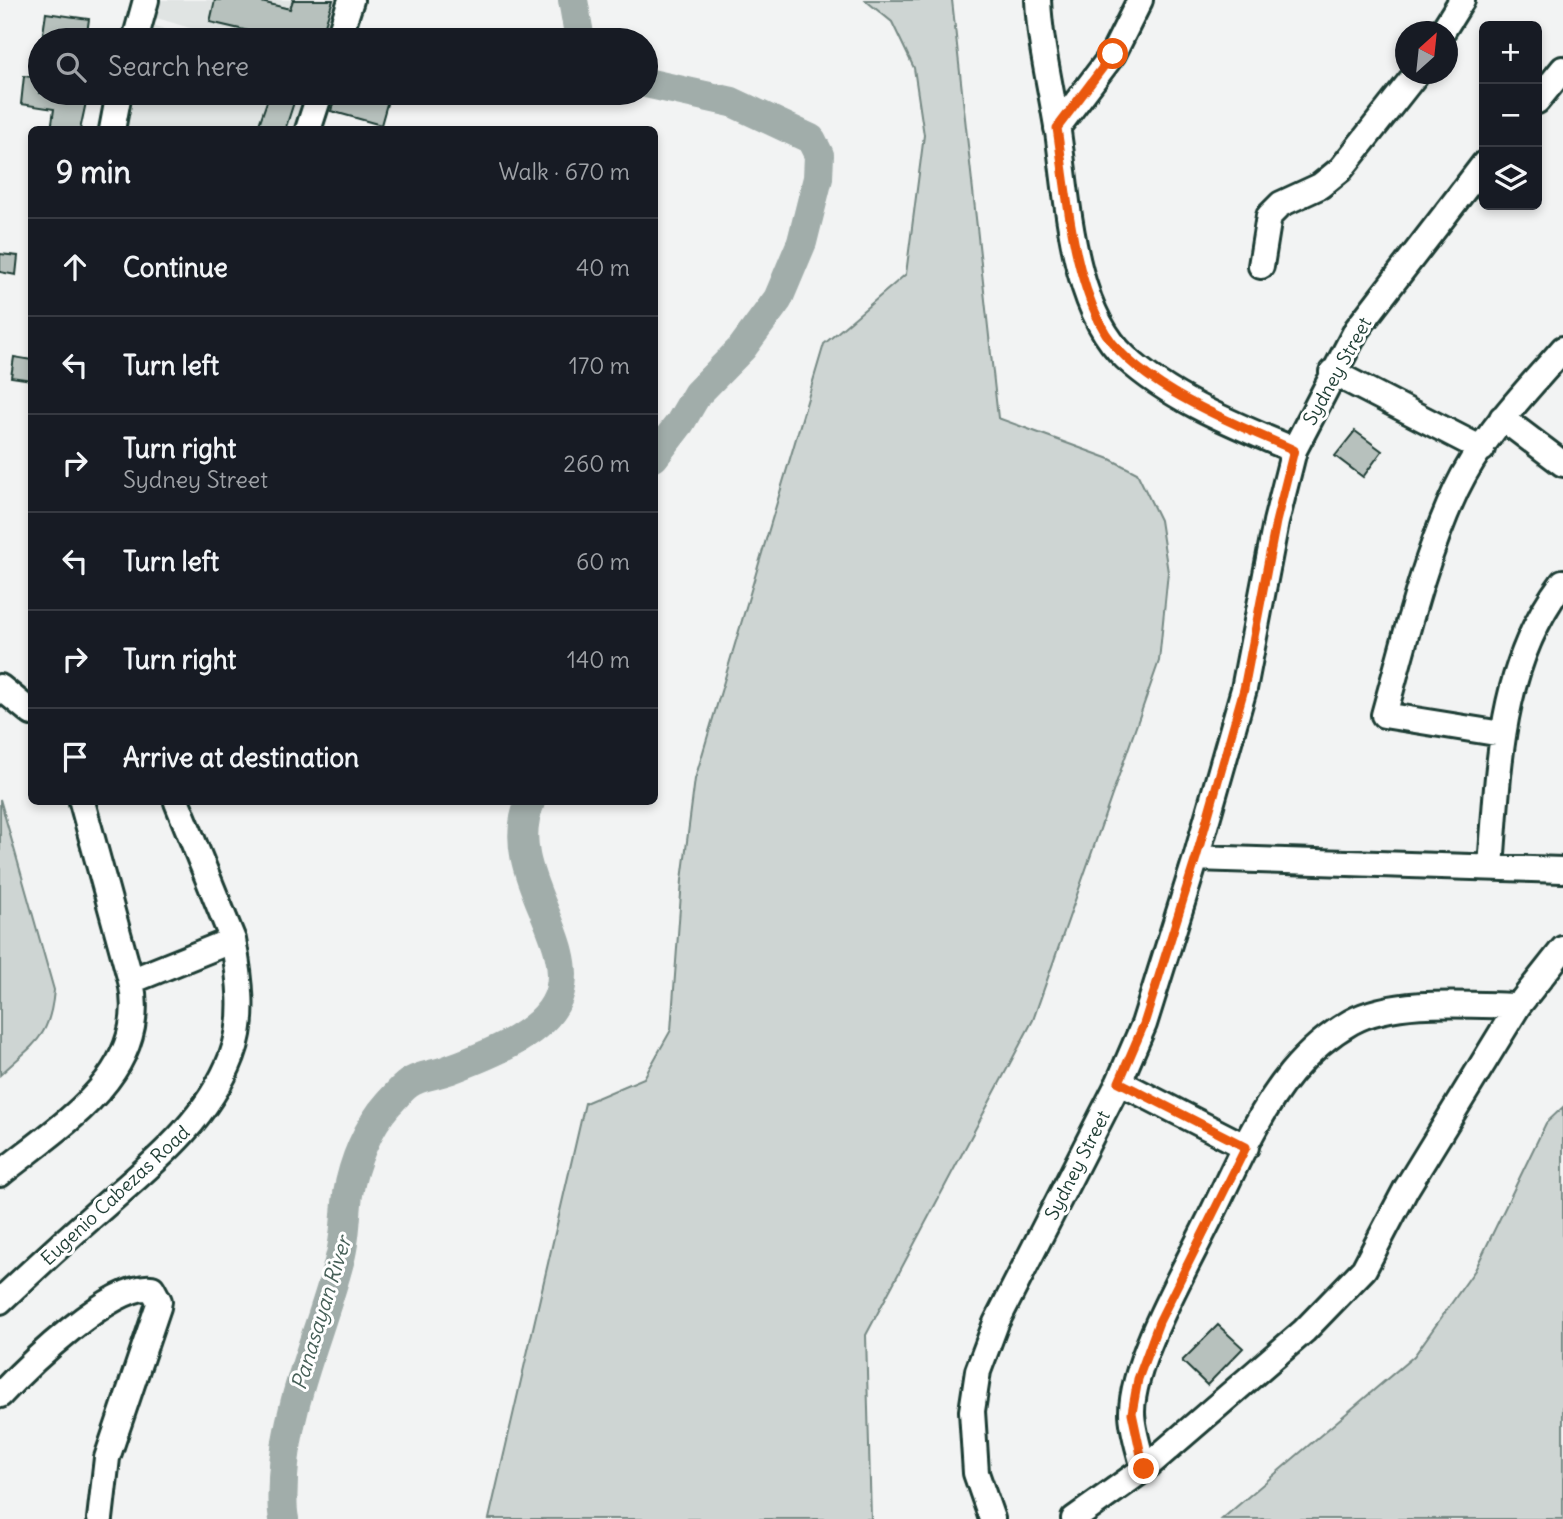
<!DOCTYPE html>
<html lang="en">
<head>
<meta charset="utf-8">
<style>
  body { margin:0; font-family:Delius,sans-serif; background:#242831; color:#f1f3f6 }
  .controls { position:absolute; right:21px; top:21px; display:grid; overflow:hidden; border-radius:10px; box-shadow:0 4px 10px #0003 }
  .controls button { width:63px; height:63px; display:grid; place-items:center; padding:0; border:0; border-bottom:2px solid #363941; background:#171b24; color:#f1f3f6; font:35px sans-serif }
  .compass { position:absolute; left:1395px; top:21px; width:63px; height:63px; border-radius:50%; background:#171b24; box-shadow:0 4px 10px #0003; rotate:27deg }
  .stop { position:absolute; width:21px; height:21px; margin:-16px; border:5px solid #ea580c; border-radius:50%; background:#fff }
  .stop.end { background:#ea580c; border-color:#fff; box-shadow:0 2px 7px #0008 }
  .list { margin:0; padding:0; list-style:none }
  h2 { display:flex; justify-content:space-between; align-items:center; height:91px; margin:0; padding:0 28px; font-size:30px }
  h2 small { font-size:23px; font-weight:400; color:#9ea1a6 }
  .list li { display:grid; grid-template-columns:46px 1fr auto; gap:21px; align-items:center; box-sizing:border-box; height:98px; padding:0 28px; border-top:2px solid #363941 }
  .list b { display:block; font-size:26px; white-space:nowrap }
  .list p { margin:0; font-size:23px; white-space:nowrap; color:#9ea1a6 }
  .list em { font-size:23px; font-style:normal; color:#9ea1a6 }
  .icon { flex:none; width:38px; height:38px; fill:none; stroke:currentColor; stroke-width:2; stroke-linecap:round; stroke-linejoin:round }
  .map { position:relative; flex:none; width:1563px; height:1519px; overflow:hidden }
  .search { position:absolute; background:#171b24; box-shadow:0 4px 10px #0003; left:28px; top:28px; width:630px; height:77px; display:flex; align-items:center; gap:18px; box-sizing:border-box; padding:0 24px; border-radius:38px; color:#9ea1a6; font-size:26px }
  .panel { position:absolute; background:#171b24; box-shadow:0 4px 10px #0003; left:28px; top:126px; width:630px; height:679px; border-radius:10px }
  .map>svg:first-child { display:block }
</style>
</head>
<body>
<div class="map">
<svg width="1563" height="1519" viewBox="0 0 1563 1519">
  <rect width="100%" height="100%" fill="#f2f3f3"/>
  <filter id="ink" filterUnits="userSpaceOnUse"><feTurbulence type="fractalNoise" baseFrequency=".0143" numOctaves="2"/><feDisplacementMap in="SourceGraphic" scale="14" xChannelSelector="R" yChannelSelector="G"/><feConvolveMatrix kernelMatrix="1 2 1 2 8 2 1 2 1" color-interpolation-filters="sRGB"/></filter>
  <g filter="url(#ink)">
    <path fill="#e0e4e3" d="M154 0H339L324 40H230L150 16Z
      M149 24 199 40H144Z
      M128 93H311L299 129 120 130Z"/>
    <path fill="#ced5d3" stroke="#768984" stroke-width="2" d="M865 0H952L998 418 1110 459 1137 473 1160 520 1168 572 1159 661 1033 1020 866 1335 871 1519H489L585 1103 644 1078 671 1030 682 880 695 779 824 344 906 274 924 135 914 68 892 22Z
      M0 799 54 990C50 1039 34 1043 0 1075Z
      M1563 1107V1519H1222L1414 1356 1475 1270 1546 1123Z"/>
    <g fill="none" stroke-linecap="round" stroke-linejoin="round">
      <path stroke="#a1adaa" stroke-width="30" d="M573 0 580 40
        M646 83 732 102 811 139 819 155 818 178 802 242 778 299 742 348 697 394 680 423 654 457
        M284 1519C281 1505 283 1491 283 1477 287 1401 320 1334 339 1262 346 1239 345 1217 348 1194 353 1163 368 1126 389 1103 395 1097 401 1089 408 1084 418 1076 435 1075 448 1070 485 1056 550 1033 560 991 575 934 501 870 530 802"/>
    </g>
    <path fill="#b7c1bd" stroke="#1f3d34" stroke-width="2" d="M215 0H253L290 9 293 0H333L320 40H287L210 22Z
      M46 13 89 19 86 40H42Z
      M24 76 40 78V93H88L80 130H51L54 109 21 104Z
      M270 93H297L285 130H257Z
      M336 93H390L381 125 331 111Z
      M0 254 18 256 16 275 0 272Z
      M14 357 32 360V380L11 377Z
      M1355 431 1382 451 1363 477 1335 456Z
      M1218 1325 1243 1348 1207 1385 1182 1361Z"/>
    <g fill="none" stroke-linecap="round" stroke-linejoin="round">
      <g stroke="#1f3d34" stroke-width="30">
        <path id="minor" d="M1038 0C1040 45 1051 88 1058 132 1068 200 1072 309 1126 358 1173 401 1236 425 1294 450
          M1442 32 1462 0
          M135 40 146 0
          M338 40 351 0
          M1537 101 1563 69
          M1057 128 1113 54 1140 0
          M112 130 119 93
          M308 130 320 93
          M1261 266 1269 216 1281 204 1320 186 1341 169 1416 74
          M1332 372 1482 449
          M1502 418 1563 464
          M0 687 32 713
          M1502 734 1384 715C1405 640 1423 561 1456 490 1481 437 1525 393 1563 349
          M1196 858 1563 870
          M1491 867C1499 766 1499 666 1563 582
          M131 981 233 940
          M1119 1082 1246 1147
          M0 1174C62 1124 151 1073 131 981L82 802
          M0 1301C31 1272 62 1243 94 1215 147 1168 206 1124 232 1056 246 1020 240 977 233 940L177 802
          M0 1395C26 1367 113 1282 152 1288L159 1301 158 1307 107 1458 100 1519
          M1144 1469C1140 1452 1132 1430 1132 1412 1132 1362 1183 1273 1206 1226 1232 1175 1254 1118 1291 1073 1308 1053 1328 1035 1351 1022 1395 998 1469 1005 1518 1006
          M992 1519 976 1473 972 1411 978 1371 996 1323 1119 1082 1144 1024 1196 858 1244 689 1276 522 1294 450 1357 329 1484 164
          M1074 1519 1144 1469 1304 1331 1364 1269 1406 1189 1518 1006 1563 949"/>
      </g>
      <use href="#minor" stroke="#fff" stroke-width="24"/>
    </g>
  </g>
  <g fill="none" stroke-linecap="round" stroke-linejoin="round" filter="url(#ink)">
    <path stroke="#ea580c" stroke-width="9" d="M1113 54 1057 128C1067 194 1071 265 1101 325 1130 384 1236 424 1294 450L1276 522 1244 689 1196 858 1144 1024 1119 1082 1246 1147 1159 1322 1138 1379 1132 1413 1144 1469"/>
  </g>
  <g text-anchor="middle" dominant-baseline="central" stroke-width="6" stroke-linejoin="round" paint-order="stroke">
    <g font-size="19" fill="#1f3d34" stroke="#fff">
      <text transform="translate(1337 371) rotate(-61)">Sydney Street</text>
      <text transform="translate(1077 1165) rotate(-63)">Sydney Street</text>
      <text transform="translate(115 1195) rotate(-43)">Eugenio Cabezas Road</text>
    </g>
    <g font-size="21" font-style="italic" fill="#465f57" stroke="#fff">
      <text transform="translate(321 1313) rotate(-73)">Panasayan River</text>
    </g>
  </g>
</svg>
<div class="controls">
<button>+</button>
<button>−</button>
<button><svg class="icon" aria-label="layers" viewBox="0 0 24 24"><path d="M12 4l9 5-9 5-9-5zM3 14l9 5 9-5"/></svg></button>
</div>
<svg class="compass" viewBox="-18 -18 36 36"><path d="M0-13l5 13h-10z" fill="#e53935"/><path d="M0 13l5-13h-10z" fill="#9ea1a6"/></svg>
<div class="stop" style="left:1113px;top:54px"></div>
<div class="stop end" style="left:1144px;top:1469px"></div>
<div class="search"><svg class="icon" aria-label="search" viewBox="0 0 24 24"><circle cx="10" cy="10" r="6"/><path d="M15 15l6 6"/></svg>Search here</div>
<section class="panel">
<h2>9 min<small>Walk · 670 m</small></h2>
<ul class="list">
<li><svg class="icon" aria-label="ahead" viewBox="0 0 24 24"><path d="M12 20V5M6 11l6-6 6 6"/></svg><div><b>Continue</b></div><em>40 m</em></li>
<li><svg class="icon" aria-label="left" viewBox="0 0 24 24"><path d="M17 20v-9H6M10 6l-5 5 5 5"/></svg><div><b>Turn left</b></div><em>170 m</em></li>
<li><svg class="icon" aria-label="right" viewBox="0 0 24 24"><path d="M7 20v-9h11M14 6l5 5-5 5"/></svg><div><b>Turn right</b><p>Sydney Street</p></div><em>260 m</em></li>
<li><svg class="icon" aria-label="left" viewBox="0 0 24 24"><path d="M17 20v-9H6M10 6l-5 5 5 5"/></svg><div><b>Turn left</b></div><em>60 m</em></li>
<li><svg class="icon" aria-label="right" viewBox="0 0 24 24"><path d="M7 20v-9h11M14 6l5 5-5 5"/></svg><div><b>Turn right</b></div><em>140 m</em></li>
<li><svg class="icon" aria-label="arrive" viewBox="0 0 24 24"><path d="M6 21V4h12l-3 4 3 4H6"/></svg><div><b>Arrive at destination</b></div></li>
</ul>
</section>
</div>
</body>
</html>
